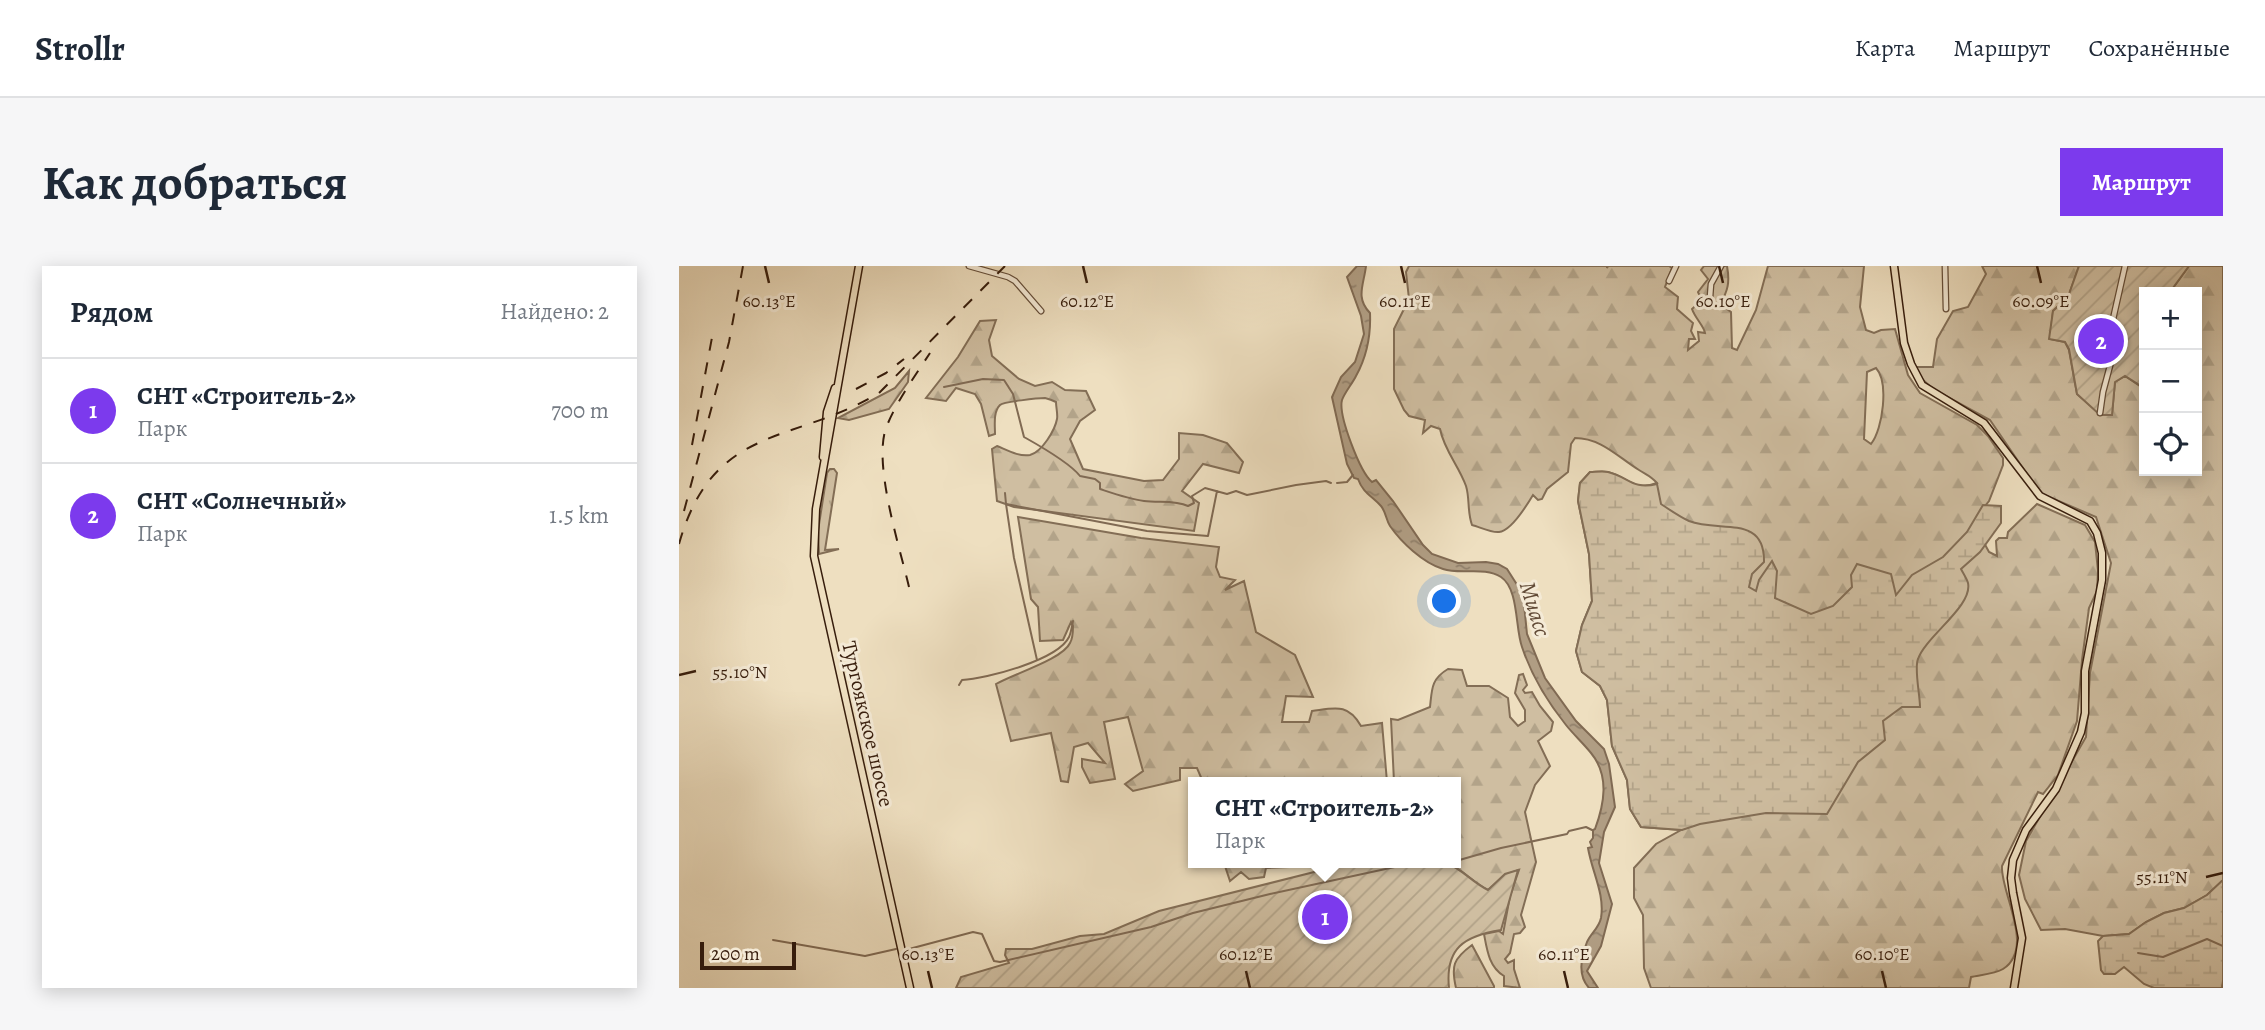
<!DOCTYPE html>
<html lang="ru">
<head>
<meta charset="utf-8">
<style>
  body { margin:0; font-family:Alegreya,serif; background:#f6f6f7; color:#1f2937 }
  .controls { position:absolute; right:21px; top:21px; display:grid; overflow:hidden; border-radius:0px; box-shadow:0 4px 18px #0003 }
  .controls button { width:63px; height:63px; display:grid; place-items:center; padding:0; border:0; border-bottom:2px solid #e0e1e3; background:#fff; color:#1f2937; font:35px sans-serif }
  .scale { position:absolute; left:21px; bottom:18px; width:96px; box-sizing:border-box; padding-left:7px; border:4px solid #371d0c; border-top:0; font-size:19px; line-height:24px; white-space:nowrap; color:#371d0c; -webkit-text-stroke:5px #f4ead6; paint-order:stroke }
  .you { position:absolute; left:766px; top:336px; width:24px; height:24px; margin:-18px; border:5px solid #fff; border-radius:50%; background:#1a73e8; box-shadow:0 0 0 10px #1a73e833 }
  .badge { display:grid; place-items:center; width:46px; height:46px; border-radius:50%; background:#7c3aed; color:#fff; font-size:23px; font-weight:700 }
  .pin { position:absolute; translate:-50% -50%; border:4px solid #fff; box-shadow:0 2px 7px #0006 }
  .popup { position:absolute; left:509px; top:511px; width:273px; height:91px; box-sizing:border-box; display:grid; place-content:center; border-radius:0px; background:#fff; filter:drop-shadow(0 2px 5px #0005); font-size:23px; white-space:nowrap; color:#747a83 }
  .popup b { font-size:26px; color:#1f2937 }
  .popup::after { content:''; position:absolute; left:50%; top:100%; margin-left:-14px; border:14px solid transparent; border-top-color:#fff }
  .list { margin:0; padding:0; list-style:none }
  h2 { display:flex; justify-content:space-between; align-items:center; height:91px; margin:0; padding:0 28px; font-size:30px }
  h2 small { font-size:23px; font-weight:400; color:#747a83 }
  .list li { display:grid; grid-template-columns:46px 1fr auto; gap:21px; align-items:center; box-sizing:border-box; height:105px; padding:0 28px; border-top:2px solid #e0e1e3 }
  .list b { display:block; font-size:26px; white-space:nowrap }
  .list p { margin:0; font-size:23px; white-space:nowrap; color:#747a83 }
  .list em { font-size:23px; font-style:normal; color:#747a83 }
  .icon { flex:none; width:38px; height:38px; fill:none; stroke:currentColor; stroke-width:2; stroke-linecap:round; stroke-linejoin:round }
  .map { position:relative; flex:none; width:1544px; height:722px; overflow:hidden; border-radius:0px }
  header { display:flex; align-items:center; gap:42px; box-sizing:border-box; height:98px; padding:0 35px; background:#fff; border-bottom:2px solid #e0e1e3 }
  header strong { font-size:33px }
  nav { display:flex; gap:38px; margin-inline-start:auto; font-size:24px }
  .intro { display:flex; align-items:center; justify-content:space-between; box-sizing:border-box; height:168px; padding:0 42px }
  h1 { margin:0; font-size:49px }
  .button { padding:18px 32px; border-radius:0px; background:#7c3aed; color:#fff; font-size:24px; font-weight:700 }
  main { display:flex; gap:42px; padding:0 42px }
  aside { flex:1; background:#fff; border-radius:0px; box-shadow:0 4px 18px #0003 }
  .map>svg:first-child { display:block }
</style>
</head>
<body>
<header>
<strong>Strollr</strong>
<nav><a>Карта</a><a>Маршрут</a><a>Сохранённые</a></nav>
</header>
<div class="intro"><h1>Как добраться</h1><a class="button">Маршрут</a></div>
<main>
<aside>
<h2>Рядом<small>Найдено: 2</small></h2>
<ul class="list">
<li><span class="badge">1</span><div><b>СНТ «Строитель-2»</b><p>Парк</p></div><em>700 m</em></li>
<li><span class="badge">2</span><div><b>СНТ «Солнечный»</b><p>Парк</p></div><em>1.5 km</em></li>
</ul>
</aside>
<div class="map">
<svg width="1544" height="722" viewBox="0 0 1544 722">
  <defs>
    <pattern id="grass-tufts" width="24" height="20" patternUnits="userSpaceOnUse" patternTransform="scale(1.75)"><rect width="24" height="20" fill="#cfbea1"/><path d="M3 7l-1-3M5 7V3M7 7l1-3M15 17l-1-3M17 17v-4M19 17l1-3" fill="none" stroke="#b2a389"/></pattern>
    <pattern id="forest-firs" width="22" height="20" patternUnits="userSpaceOnUse" patternTransform="scale(1.75)"><rect width="22" height="20" fill="#cfbea1"/><path d="M5 1l3.5 6h-7zM16 11l3.5 6h-7z" fill="#b2a389"/></pattern>
    <pattern id="wetland-marsh" width="20" height="14" patternUnits="userSpaceOnUse" patternTransform="scale(1.75)"><rect width="20" height="14" fill="#cfbea1"/><path d="M1 5h8M5 5V1M11 12h8M15 12V8" fill="none" stroke="#b2a389"/></pattern>
    <pattern id="garden-furrows" width="10" height="10" patternUnits="userSpaceOnUse" patternTransform="scale(1.75)"><rect width="10" height="10" fill="#cfbea1"/><path d="M-1 1l2-2M0 10L10 0M9 11l2-2" fill="none" stroke="#b2a389"/></pattern>
    <pattern id="water-ripples" width="26" height="14" patternUnits="userSpaceOnUse" patternTransform="scale(1.75)"><rect width="26" height="14" fill="#b09d83"/><path d="M2 4q2-2 4 0t4 0M15 11q2-2 4 0t4 0" fill="none" stroke="#907f6a"/></pattern>
  </defs>
  <rect width="100%" height="100%" fill="#eedfc0"/>
  <filter id="stains"><feTurbulence type="fractalNoise" baseFrequency=".00286" numOctaves="4"/><feColorMatrix values="0 0 0 0 .2 0 0 0 0 .09 0 0 0 0 .02 0 0 0 .5 -.17"/></filter>
  <radialGradient id="worn" r=".72"><stop offset=".6" stop-color="#630" stop-opacity="0"/><stop offset="1" stop-color="#630" stop-opacity=".3"/></radialGradient>
  <path fill="url(#grass-tufts)" stroke="#836e56" stroke-width="2" d="M151 203H155L158 207 146 284 160 283 140 288 139 265 148 207Z"/>
  <path fill="url(#forest-firs)" stroke="#836e56" stroke-width="2" fill-rule="evenodd" d="M730 0H928V2L929 0H990L993 2 986 21 999 31 998 43 1014 57 1012 65 1016 73H1010L1009 84 1020 75 1019 66 1026 67C1025 60 1016 52 1013 43L1023 34 1019 26 1029 13 1022 4 1025 0H1048C1051 16 1049 25 1041 38L1052 46 1053 82 1058 84 1077 44 1089 0H1185L1181 41 1187 64 1195 67 1202 64 1216 63 1229 109 1241 127 1298 159 1309 170 1324 192V199L1310 235 1298 250V259L1303 273 1310 286 1318 290 1317 275 1320 272H1328L1329 266 1358 238 1406 259 1416 276 1419 305 1418 325 1410 342 1403 394 1398 455 1379 509 1364 528 1359 526 1323 600C1321 626 1357 682 1324 703 1316 708 1301 709 1292 711L1290 722H972L965 702 964 649 955 632V602L977 578 1002 564 962 561 951 543 948 514 933 480 928 434 921 420 903 406 897 385 903 359 913 335 910 288 899 235 901 217 911 206C916 206 924 205 929 206 949 211 954 226 978 217 972 210 968 209 960 204 939 191 922 172 896 172L892 178 889 206 868 223 863 233 859 234 854 229C848 239 832 265 820 266 812 267 801 261 793 259 788 245 791 233 787 220 780 200 765 184 761 163L752 160 744 167 746 154 730 150 725 144 715 123V63L730 33 727 6ZM1197 102C1210 116 1204 163 1192 178L1185 173 1188 106Z
    M1303 0H1400L1389 31 1374 45 1371 73 1386 76 1390 84 1398 128 1421 148H1433L1436 116 1446 110 1461 120 1465 117V205H1518V26H1491L1510 0H1544V614L1528 629 1505 642 1485 647 1467 656 1450 668 1424 670 1386 663 1362 664 1346 633 1340 609 1347 575 1407 471 1411 407 1432 297 1417 251 1361 227 1311 154 1254 123 1242 112 1237 101H1254L1258 73 1274 45 1289 41 1307 8Z
    M317 54 310 74 313 90 340 113 356 120 373 116 386 124 407 125 416 144 401 155 391 173 404 203 465 215 484 214 500 193V167L524 169 548 177 564 196 560 207 524 198 503 225 520 237 515 265 335 241 318 235 313 183 318 180C328 184 340 191 351 189 363 186 376 164 378 153 379 149 377 141 377 136 373 134 370 133 366 132 359 132 324 136 321 139 314 146 316 159 316 168L310 170 302 138 296 128 277 122 267 135 247 132 279 91 301 55Z
    M230 105 229 116 210 143 170 154 159 152 216 122Z
    M339 251 462 272 540 281 537 301 541 311 556 314 546 324 565 315 577 366 616 389 634 431 607 430 603 456H630L633 445C656 442 669 437 682 460L703 457 708 516H524L518 502H501V514L454 525 446 518 464 505 449 451 425 456 436 513 411 517 403 501V493L426 497 409 477 395 481 389 516 382 515 372 467 332 475 317 418C334 408 384 393 391 377 394 372 394 365 394 360L392 356 384 374 361 375 359 341 352 333Z
    M769 403 783 404 788 420H810L829 432 831 451 839 460 846 455V444L836 427 840 409 844 408 848 419 844 424 846 427 853 426 861 440 874 456 872 465 859 475 871 500 856 519 846 546 857 596 842 649 846 661 841 667 835 668 831 687 826 693 829 697 835 694V703L841 722 825 720V710C810 701 808 684 805 668L820 665 824 668 831 630 840 604 826 609 809 624C793 616 784 603 767 597H777V516H715L712 453 719 454 751 441C753 423 752 413 769 403Z
    M545 597H618L610 601 587 602 585 611 570 613 562 606 551 615Z
    M793 679 815 720V722H777C772 700 774 693 793 679Z"/>
  <path fill="url(#wetland-marsh)" stroke="#836e56" stroke-width="2" d="M911 206C916 206 924 205 929 206 950 211 953 224 978 218L982 238C991 244 1001 251 1010 255 1041 267 1086 248 1085 296L1073 308 1070 321 1077 325 1080 314 1093 295 1098 305 1096 332 1132 348 1154 340 1173 321 1172 309 1178 298 1212 308 1217 329 1233 309 1264 291 1288 266 1304 239 1322 240V257L1301 286 1282 303C1284 307 1288 313 1289 317 1294 340 1247 370 1239 393 1235 402 1241 429 1241 441H1223L1204 455 1206 474 1179 496 1148 548 1087 547 1021 558 1003 564 962 561 951 543 948 514 933 480 928 434 921 420 903 406 897 385 903 359 913 335 910 288 899 235 901 217Z
    M1544 614V722H1475L1465 718 1445 701 1436 708H1425L1422 704 1419 675 1424 670 1450 668 1467 656 1485 647 1505 642 1528 629Z"/>
  <path fill="url(#garden-furrows)" stroke="#836e56" stroke-width="2" d="M1400 0H1510L1491 26H1465V117L1462 120 1446 110 1436 116 1433 149H1421L1398 128 1390 83 1386 76 1370 73 1374 45 1389 31Z
    M671 597H768C784 604 793 616 809 624L826 608 839 604 822 664C785 670 766 682 770 722H277L282 711 330 697 326 689 327 683H353L401 670 425 668 480 645Z"/>
  <path fill="url(#water-ripples)" stroke="#806a53" stroke-width="2" d="M678 0H687C685 18 676 32 691 47 692 70 688 90 677 110 673 118 666 126 663 134 659 149 681 206 693 216L697 214 714 235 744 279 753 288 779 297 807 296 819 298 828 303 844 328 848 368 866 412 897 455 925 483 930 498 936 541 925 566 920 597 933 638 922 680 908 705 919 722H910C898 709 902 691 908 676 912 667 920 662 922 652 926 628 913 606 909 582L913 581 911 576 914 572V564L916 563C925 539 931 510 912 487 904 477 895 469 887 459 867 434 853 411 843 381 836 362 840 323 822 311 805 300 782 309 764 303 744 297 722 276 711 260 707 254 707 246 702 240 693 230 684 227 679 213L675 212 668 198 653 131 662 111 676 96 685 68 682 50 668 11Z"/>
  <g fill="none" stroke-linecap="round" stroke-linejoin="round">
    <path stroke="#806a53" stroke-width="2" d="M265 121 304 113 325 114 334 128 345 171C361 180 390 196 401 210L416 213 421 217V223C436 228 450 233 465 235 480 237 496 234 509 240L515 237 513 230 526 222 548 228 557 225 568 229 617 219 647 215 652 217
      M658 217 668 216 674 209
      M326 227 327 238 468 265 529 270 538 225
      M327 238 335 292 358 394
      M280 419 283 414C307 413 379 394 390 371 392 367 393 360 394 355
      M777 595 822 582 888 568 890 565 907 561 913 564
      M94 674 186 690 217 683
      M230 683 294 666 303 668 315 695 321 696 472 661 514 647 591 628 725 599 747 597
      M1459 687 1484 691 1528 673 1544 680
      M1543 722 1544 715"/>
    <g stroke="#654e39" stroke-width="7">
      <path id="minor" d="M290 0 329 11 336 15 362 45
        M1266 0 1267 43
        M990 15 997 0
        M1031 31 1032 18 1042 0
        M1421 147 1424 126 1440 66 1432 62 1446 0"/>
    </g>
    <g stroke="#371d0c" stroke-width="9">
      <path id="major" d="M180 0 137 243 135 290 231 722
        M1215 0 1225 77 1232 98 1243 119 1305 157 1361 230 1411 255 1418 267 1423 287V314L1406 405V447L1402 466 1377 523 1347 564 1334 594 1332 612 1334 627 1343 672 1335 722
        M144 191 148 146 156 122"/>
    </g>
    <use href="#minor" stroke="#f4ead6" stroke-width="4.5"/>
    <use href="#major" stroke="#eedfc0" stroke-width="6"/>
    <path stroke="#371d0c" stroke-width="2" stroke-dasharray="12 12" stroke-linecap="butt" d="M177 123 207 107 225 93
      M13 179 34 66
      M5 245 50 76 64 0
      M0 278C34 157 113 179 200 127L326 0
      M230 321C221 282 194 199 207 162 217 136 236 110 251 87"/>
  </g>
  <path fill="none" stroke="#371d0c" stroke-width="2.5" d="M86 0 90 17M404 0 408 17M722 0 726 17M1040 0 1044 17M1358 0 1362 17M0 409 17 405M1527 611 1544 607M249 705 253 722M567 705 571 722M885 705 889 722M1203 705 1207 722"/>
  <g text-anchor="middle" dominant-baseline="central" stroke-width="6" stroke-linejoin="round" paint-order="stroke">
    <g font-size="21" fill="#371d0c" stroke="#f4ead6">
      <text transform="translate(189 458) rotate(77)">Тургоякское шоссе</text>
    </g>
    <g font-size="23" font-style="italic" fill="#614a36" stroke="#f4ead6">
      <text transform="translate(856 343) rotate(73)">Миасс</text>
    </g>
  </g>
  <g font-size="18" text-anchor="middle" fill="#371d0c" stroke="#f4ead6" stroke-width="6" stroke-linejoin="round" paint-order="stroke">
    <text x="90" y="41">60.13°E</text>
    <text x="408" y="41">60.12°E</text>
    <text x="726" y="41">60.11°E</text>
    <text x="1044" y="41">60.10°E</text>
    <text x="1362" y="41">60.09°E</text>
    <text x="61" y="412">55.10°N</text>
    <text x="1483" y="617">55.11°N</text>
    <text x="249" y="694">60.13°E</text>
    <text x="567" y="694">60.12°E</text>
    <text x="885" y="694">60.11°E</text>
    <text x="1203" y="694">60.10°E</text>
  </g>
  <rect width="100%" height="100%" filter="url(#stains)"/>
  <rect width="100%" height="100%" fill="url(#worn)"/>
</svg>
<div class="controls">
<button>+</button>
<button>−</button>
<button><svg class="icon" aria-label="locate" viewBox="0 0 24 24"><circle cx="12" cy="12" r="6"/><path d="M12 2v4M12 18v4M2 12h4M18 12h4"/></svg></button>
</div>
<div class="scale">200 m</div>
<div class="you"></div>
<div class="pin badge" style="left:646px;top:651px">1</div>
<div class="popup"><b>СНТ «Строитель-2»</b>Парк</div>
<div class="pin badge" style="left:1422px;top:75px">2</div>
</div>
</main>
</body>
</html>
